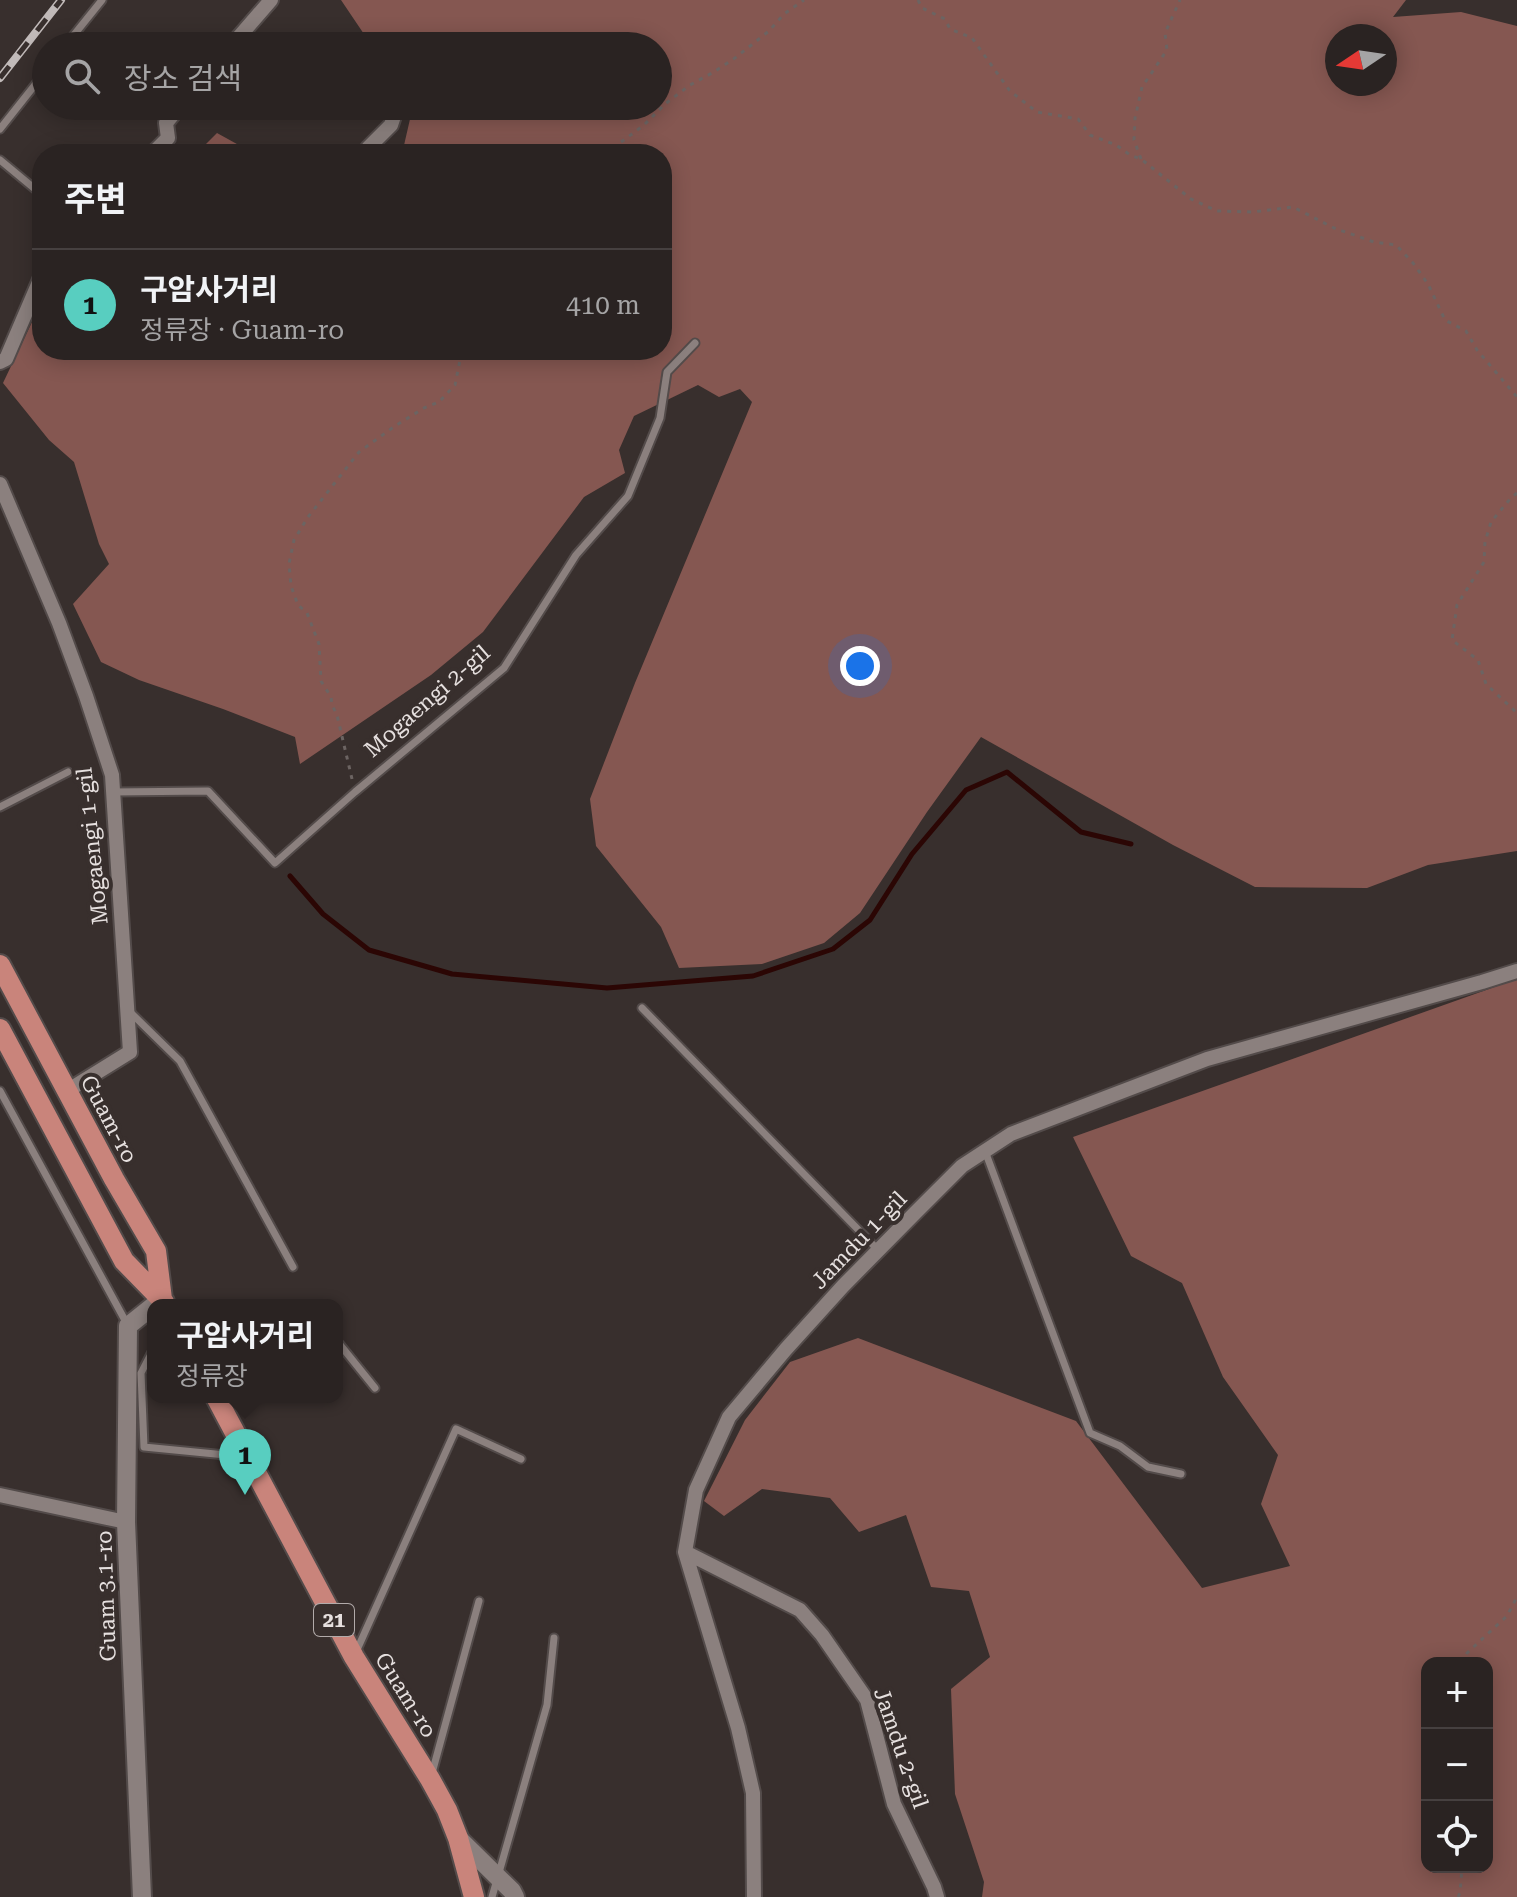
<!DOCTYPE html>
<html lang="ko">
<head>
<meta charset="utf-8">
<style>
  body { margin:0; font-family:"Roboto Serif","Noto Sans KR",serif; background:#322b2a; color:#f1f3f6 }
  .controls { position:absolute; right:24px; bottom:24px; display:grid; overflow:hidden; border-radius:16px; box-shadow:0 4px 20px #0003 }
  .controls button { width:72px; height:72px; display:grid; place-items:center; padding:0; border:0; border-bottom:2px solid #464040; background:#2a2322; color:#f1f3f6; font:40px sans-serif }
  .compass { position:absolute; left:1325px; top:24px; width:72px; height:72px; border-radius:50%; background:#2a2322; box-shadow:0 4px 20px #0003; rotate:257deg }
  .you { position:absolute; left:860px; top:666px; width:28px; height:28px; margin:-20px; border:6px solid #fff; border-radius:50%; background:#1a73e8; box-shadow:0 0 0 12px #1a73e833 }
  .badge { display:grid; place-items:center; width:52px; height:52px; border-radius:50%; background:#58cec0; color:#111; font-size:26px; font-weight:700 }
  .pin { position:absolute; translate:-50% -66px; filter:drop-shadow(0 2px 4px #0008) }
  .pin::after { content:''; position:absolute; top:42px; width:28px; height:24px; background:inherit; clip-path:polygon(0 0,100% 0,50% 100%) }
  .popup { position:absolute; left:147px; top:1299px; width:196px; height:104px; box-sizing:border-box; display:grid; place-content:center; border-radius:16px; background:#2a2322; filter:drop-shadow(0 2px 6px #0005); font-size:26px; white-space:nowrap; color:#a5a4a5 }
  .popup b { font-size:30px; color:#f1f3f6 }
  .popup::after { content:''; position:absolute; left:50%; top:100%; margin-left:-16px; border:16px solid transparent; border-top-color:#2a2322 }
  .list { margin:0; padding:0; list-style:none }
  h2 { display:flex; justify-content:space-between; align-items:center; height:104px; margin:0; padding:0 32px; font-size:34px }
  h2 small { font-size:26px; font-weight:400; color:#a5a4a5 }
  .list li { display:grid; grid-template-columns:52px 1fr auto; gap:24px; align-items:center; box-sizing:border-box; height:112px; padding:0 32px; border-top:2px solid #464040 }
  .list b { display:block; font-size:30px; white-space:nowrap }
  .list p { margin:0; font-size:26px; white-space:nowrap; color:#a5a4a5 }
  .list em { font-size:26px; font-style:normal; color:#a5a4a5 }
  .icon { flex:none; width:44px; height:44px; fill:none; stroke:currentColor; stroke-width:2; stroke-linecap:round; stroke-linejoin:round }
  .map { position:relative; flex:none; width:1517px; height:1897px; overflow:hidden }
  .search { position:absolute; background:#2a2322; box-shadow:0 4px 20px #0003; left:32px; top:32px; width:640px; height:88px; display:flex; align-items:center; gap:20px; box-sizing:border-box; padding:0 28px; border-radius:44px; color:#a5a4a5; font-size:30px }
  .panel { position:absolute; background:#2a2322; box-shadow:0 4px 20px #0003; left:32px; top:144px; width:640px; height:216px; border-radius:32px }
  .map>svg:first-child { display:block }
</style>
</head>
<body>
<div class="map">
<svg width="1517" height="1897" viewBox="0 0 1517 1897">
  <rect width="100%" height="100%" fill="#382f2d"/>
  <path fill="#855751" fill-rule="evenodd" d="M341 0H1406L1393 17 1461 12 1517 26V851L1428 865 1367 888 1255 887 1173 845 981 737 927 812 860 913 824 943 762 964 679 968 661 927 596 846 590 799 635 683 752 402 740 389 719 397 698 385 634 416 619 450 625 473 584 497 483 632 431 675 300 764 295 737 223 709 139 680 101 662 73 604 109 564 99 544 74 462 49 440 3 383 42 301V350H662V154H402L413 106H658V46H372ZM1337 36H1385V84H1337Z
    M217 133 255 154H196Z
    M1517 979V1897H982L984 1882 955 1794 951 1689 990 1657 969 1591 931 1587 906 1515 859 1532 830 1498 762 1489 724 1516 704 1501 745 1420 790 1362 858 1338 1076 1421 1202 1588 1290 1566 1261 1504 1278 1455 1223 1377 1182 1283 1131 1256 1073 1137ZM1427 1663H1487V1867H1427Z"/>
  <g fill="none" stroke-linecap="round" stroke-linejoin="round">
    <path stroke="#2b0604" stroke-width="5" d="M290 876 323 914 369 950 452 974 607 988 753 976 833 949 870 920 912 854 966 790 1007 772 1081 832 1131 844"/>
    <g stroke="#534b4a" stroke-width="11">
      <path id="service" d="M65 46 102 0
        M0 129 46 71
        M0 160 35 189
        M113 792 208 791 275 863 355 792 504 668 576 555 628 496 660 418 667 372 695 343
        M0 807 68 772
        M642 1008 879 1251
        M130 1012 180 1061 293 1267
        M0 1091 127 1324
        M985 1151 1090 1433 1120 1446 1148 1467 1181 1474
        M337 1341 375 1388
        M153 1350 141 1373 144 1447 246 1457
        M356 1652 456 1429 521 1459
        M432 1773 479 1601
        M492 1897 547 1705 554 1638"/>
    </g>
    <g stroke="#534b4a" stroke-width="18">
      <path id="minor" d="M231 46 271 0
        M152 154 168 138 166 123 180 106
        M367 154 368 148 391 125 395 113 380 106
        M0 362 6 359 42 275
        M0 484 59 623 86 696 112 775 130 1052 67 1091
        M0 1495 126 1522
        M685 1552 800 1610 822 1635 867 1700 894 1804 934 1887 937 1897
        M754 1897 753 1793 738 1728 685 1552 696 1490 729 1417 786 1349 843 1286 916 1212 962 1166 1011 1134 1207 1059 1482 982 1517 971"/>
    </g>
    <g stroke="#534b4a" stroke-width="22">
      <path id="tertiary" d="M458 1838 512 1891 515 1897
        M142 1897 126 1522 128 1326 153 1306"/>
    </g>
    <g stroke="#534b4a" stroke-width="24">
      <path id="primary" d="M0 965 114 1179 156 1251 162 1299
        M0 1029 124 1261 164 1302
        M216 1397 354 1657 430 1779 447 1810 458 1838 474 1897"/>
    </g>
    <path stroke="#6c6462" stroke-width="3" stroke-dasharray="4 6" stroke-linecap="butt" d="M918 0 922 8 945 19 950 29 972 38 1010 91 1037 112 1078 119 1090 135 1116 145 1130 155 1141 159 1191 199 1217 211 1252 212 1293 207 1334 228 1374 242 1396 245 1413 263 1428 284 1445 320 1466 331 1477 350 1517 397
      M605 154 644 125 665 104 690 85 714 72 735 58 769 31 784 14 804 0
      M1141 159 1134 140 1135 118 1142 87 1167 50 1165 33 1180 0
      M1517 493 1510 499 1491 522 1485 542 1484 562 1457 605 1452 640 1478 660 1486 684 1517 713
      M352 779 337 715 332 705 331 697 321 681 319 644 307 613 298 605 291 586 289 564 294 540 308 517 359 452 395 426 424 408 439 402 455 385 462 350
      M1462 1663 1467 1653 1507 1616 1517 1597
      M1458 1897 1460 1893 1462 1867"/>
    <use href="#service" stroke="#8b807e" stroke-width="7"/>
    <use href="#minor" stroke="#8b807e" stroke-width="14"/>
    <use href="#tertiary" stroke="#8b807e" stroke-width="18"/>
    <use href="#primary" stroke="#c9847b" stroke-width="20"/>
    <g stroke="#c1bab9" stroke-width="8">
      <path id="rail" d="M0 78 61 0"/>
    </g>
    <use href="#rail" stroke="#382f2d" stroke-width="5" stroke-dasharray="15" stroke-linecap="butt"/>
  </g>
  <g text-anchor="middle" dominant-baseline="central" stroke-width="8" stroke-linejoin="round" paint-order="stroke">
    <rect fill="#382f2d" stroke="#b2abaa" stroke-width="2" x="314" y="1604" width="40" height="32" rx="6"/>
    <g font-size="20" font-weight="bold" fill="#e6e0df">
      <text x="334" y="1620">21</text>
    </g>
    <g font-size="22" fill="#e6e0df" stroke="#382f2d">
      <text transform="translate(427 701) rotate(-41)">Mogaengi 2-gil</text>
      <text transform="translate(92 846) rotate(-96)">Mogaengi 1-gil</text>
      <text transform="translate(109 1119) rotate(62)">Guam-ro</text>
      <text transform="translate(859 1240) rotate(-46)">Jamdu 1-gil</text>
      <text transform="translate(106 1596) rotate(-92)">Guam 3.1-ro</text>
      <text transform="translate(406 1695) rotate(58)">Guam-ro</text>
      <text transform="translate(901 1748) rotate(71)">Jamdu 2-gil</text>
    </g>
  </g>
</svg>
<div class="controls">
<button>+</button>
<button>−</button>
<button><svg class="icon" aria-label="locate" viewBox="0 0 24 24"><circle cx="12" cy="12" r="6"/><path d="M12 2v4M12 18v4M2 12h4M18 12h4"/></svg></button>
</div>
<svg class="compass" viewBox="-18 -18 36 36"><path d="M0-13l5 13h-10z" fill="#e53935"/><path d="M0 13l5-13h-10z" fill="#a5a4a5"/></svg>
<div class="you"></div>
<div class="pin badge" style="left:245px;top:1495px">1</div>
<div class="popup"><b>구암사거리</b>정류장</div>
<div class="search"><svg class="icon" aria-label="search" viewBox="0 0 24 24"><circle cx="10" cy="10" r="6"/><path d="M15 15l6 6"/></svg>장소 검색</div>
<section class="panel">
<h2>주변<small></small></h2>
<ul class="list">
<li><span class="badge">1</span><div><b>구암사거리</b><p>정류장 · Guam-ro</p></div><em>410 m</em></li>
</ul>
</section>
</div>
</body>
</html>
